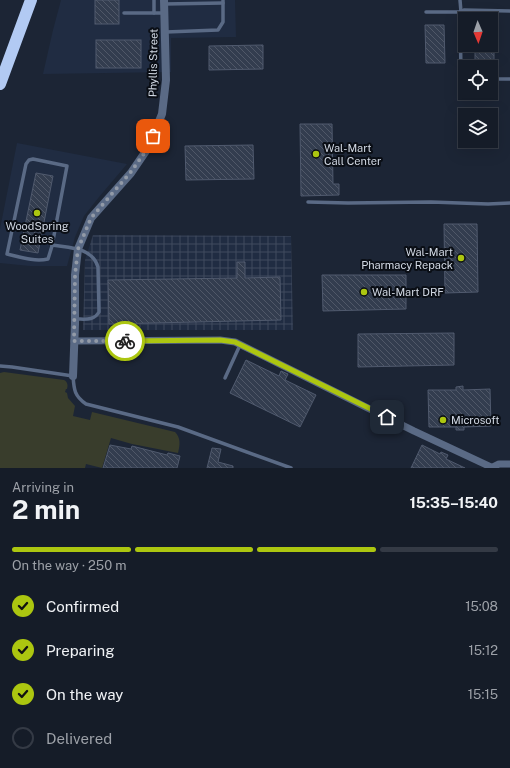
<!DOCTYPE html>
<html lang="en">
<head>
<meta charset="utf-8">
<style>
  :root { --surface:#151c28; --page:#222934; --text:#f1f3f6; --muted:#9da1a8; --line:#343a45; --accent:#acc610 }
  body { margin:0; font-family:"Public Sans",sans-serif; background:var(--page); color:var(--text); height:100vh; display:flex; flex-direction:column; font-size:15px; white-space:nowrap }
  * { box-sizing:border-box; margin:0 }
  p { font-size:13px; color:var(--muted) }
  .icon { flex:none; width:22px; height:22px; fill:none; stroke:currentColor; stroke-width:2; stroke-linecap:round; stroke-linejoin:round }
  .map { position:relative; height:468px; overflow:hidden }
  .side { display:flex; flex-direction:column; background:var(--surface); flex:1 }
  .side>* { flex:none }
  .needle { width:26px; rotate:178deg }
  .tools { position:absolute; left:458px; top:12px; display:grid; gap:8px }
  .tools a { display:grid; place-items:center; width:40px; height:40px; border-radius:0px; background:var(--surface); box-shadow:0 4px 16px #0002,0 0 0 1px var(--line); font-size:20px }
  .pin { position:absolute; display:grid; place-items:center; width:34px; height:34px; color:#fff; margin:-17px; border-radius:8px; box-shadow:0 2px 6px #0006 }
  .courier { position:absolute; display:grid; place-items:center; width:40px; height:40px; margin:-20px; border:3px solid #acc610; border-radius:50%; background:#fff; color:#222; box-shadow:0 1px 5px #0007 }
  .overview em { font-style:normal; font-weight:700 }
  .overview div { display:flex; flex-direction:column-reverse }
  .overview { display:flex; align-items:center; justify-content:space-between; height:68px; padding:0 12px }
  h1 { font-size:26px; font-weight:700; line-height:30px }
  .bar { display:grid; grid-template-columns:repeat(4,1fr); gap:6px 4px; align-content:center; height:48px; padding:0 12px }
  .bar i { height:5px; border-radius:3px; background:var(--line) }
  .bar .on { background:var(--accent) }
  .bar p { grid-column:span 4 }
  ol { padding:0 12px; list-style:none }
  li { display:flex; align-items:center; gap:12px; height:44px }
  li p { margin-inline-start:auto }
  li .icon { padding:4px; border-radius:50%; background:var(--accent); color:#111; stroke-width:4 }
  li:last-child { color:var(--muted) }
  li i { width:22px; height:22px; border:2px solid var(--line); border-radius:50% }
  .map>svg:first-child { display:block }
  .built { fill:#202c42 }
  .industrial { fill:url(#industrial-grid) }
  .grass { fill:#393d2c }
  .building { fill:url(#building-back-hatch); stroke:#505a6e }
  .lines { fill:none; stroke-linecap:round; stroke-linejoin:round }
  .service { stroke:#5a6a85; stroke-width:3.5 }
  .minor { stroke:#5a6a85; stroke-width:7 }
  .tertiary { stroke:#5a6a85; stroke-width:8 }
  .motorway { stroke:#b2caf3; stroke-width:12 }
  .done { stroke:#929aa7; stroke-width:4; stroke-dasharray:0 7.2 }
  .route { stroke:#acc610; stroke-width:5 }
  .poi-dot { fill:#acc610; stroke:#0a0e15; stroke-width:1.5 }
  .labels { text-anchor:middle; dominant-baseline:central; stroke-width:4; stroke-linejoin:round; paint-order:stroke }
  .street-label { font-size:11px; fill:#d2d9e4; stroke:#0a0e15 }
  .poi-label { font-size:11px; fill:#d2d9e4; stroke:#0a0e15; text-anchor:start }
</style>
</head>
<body>
<div class="map">
<svg width="510" height="468" viewBox="0 0 510 468">
  <defs>
    <pattern id="industrial-grid" width="8" height="8" patternUnits="userSpaceOnUse"><rect width="8" height="8" fill="#202c42"/><path d="M0 4h8M4 0v8" fill="none" stroke="#404a5d"/></pattern>
    <pattern id="building-back-hatch" width="6" height="6" patternUnits="userSpaceOnUse"><rect width="6" height="6" fill="#333d4f"/><path d="M-1 5l2 2M0 0l6 6M5-1l2 2" fill="none" stroke="#505868"/></pattern>
  </defs>
  <rect width="100%" height="100%" fill="#1c2535"/>
  <!-- built -->
  <g class="built">
    <path d="M 61,0 L 235,0 L 236,37 L 171,38 L 171,72 L 43,74 L 53,30 Z"/>
    <path d="M 17,143 L 127,164 L 99,197 L 84,216 L 75,237 L 67,266 L 30,266 L 0,263 L 0,229 Z"/>
  </g>
  <!-- industrial -->
  <path class="industrial" d="M 93,235 L 291,236 L 293,330 L 83,330 L 85,260 Z"/>
  <!-- grass -->
  <path class="grass" d="M 4,372 L 64,380 C 68,382 68,386 67,389 L 66,389 L 65,392 L 67,393 L 68,398 L 75,406 L 73,416 L 90,420 L 92,412 L 175,432 C 181,438 180,445 178,453 L 132,444 L 111,438 L 102,468 L 86,464 L 85,468 L 0,468 L 0,373 Z"/>
  <!-- building -->
  <g class="building">
    <rect x="95" y="0" width="24" height="24"/>
    <path d="M 425,25 L 444,25 L 445,63 L 426,63 Z"/>
    <rect x="96" y="40" width="45" height="28"/>
    <path d="M 263,45 L 263,69 L 209,70 L 209,46 Z"/>
    <rect x="475" y="45" width="19" height="18"/>
    <path d="M 300,124 L 332,124 L 333,184 L 339,184 L 339,195 L 301,196 Z"/>
    <path d="M 253,145 L 254,179 L 186,180 L 185,146 Z"/>
    <path d="M 36,173 L 53,176 L 38,253 L 20,250 Z"/>
    <path d="M 444,224 L 477,224 L 478,292 L 445,293 Z"/>
    <path d="M 237,262 L 245,262 L 245,278 L 280,277 L 281,320 L 109,324 L 108,280 L 237,278 Z"/>
    <path d="M 322,275 L 406,275 L 406,309 L 323,311 Z"/>
    <path d="M 454,333 L 454,365 L 358,367 L 358,334 Z"/>
    <path d="M 246,360 L 279,376 L 281,371 L 288,374 L 285,380 L 316,395 L 300,427 L 230,393 Z"/>
    <path d="M 463,386 L 463,390 L 490,389 L 491,426 L 464,427 L 464,430 L 456,430 L 456,427 L 429,427 L 428,390 L 456,390 L 456,387 Z"/>
    <path d="M 110,445 L 131,449 L 132,446 L 167,455 L 168,453 L 180,456 L 177,468 L 103,468 Z"/>
    <path d="M 422,445 L 440,454 L 441,452 L 448,455 L 446,459 L 465,468 L 411,468 Z"/>
    <path d="M 212,448 L 221,449 L 218,462 L 233,466 L 233,468 L 207,468 Z"/>
  </g>
  <g class="lines">
    <!-- service -->
    <g class="service">
      <path d="M 164,4 L 223,3"/>
      <path d="M 426,12 L 461,12 L 460,0"/>
      <path d="M 124,13 L 163,13"/>
      <path d="M 154,13 L 154,0"/>
      <path d="M 166,32 L 218,30 L 223,22 L 223,0"/>
      <path d="M 465,77 L 463,77 L 461,72 L 460,14 L 461,12 L 464,10 L 510,11"/>
      <path d="M 491,79 L 510,79"/>
      <path d="M 33,159 L 67,166 L 52,246 L 48,259 C 34,262 20,257 7,254 L 26,164 L 29,160 Z"/>
      <path d="M 308,202 L 348,203 L 431,202 L 488,204 L 510,203"/>
      <path d="M 52,245 C 69,248 92,247 98,267 L 99,312 C 94,321 85,319 76,319"/>
      <path d="M 0,366 L 12,367 L 73,376 C 74,389 74,396 86,404 L 178,427 L 291,468"/>
      <path d="M 225,378 L 240,345"/>
    </g>
    <!-- minor -->
    <g class="minor">
      <path d="M 74,341 L 220,340 L 235,342 L 414,431 L 493,468"/>
      <path d="M 493,467 L 499,464 L 510,464"/>
    </g>
    <!-- tertiary -->
    <path class="tertiary" d="M 73,376 L 75,324 L 75,275 L 78,249 L 91,218 L 131,173 L 148,148 L 162,114 L 166,80 L 164,0"/>
    <!-- motorway -->
    <path class="motorway" d="M 0,84 L 31,0"/>
  </g>
  <g class="lines">
    <!-- done -->
    <path class="done" d="M 125,341 L 74,341 L 75,275 L 78,249 L 91,218 L 130,173 L 148,148 L 153,136"/>
    <!-- route -->
    <path class="route" d="M 125,341 L 220,340 L 235,342 L 387,417"/>
  </g>
  <!-- markers -->
  <g class="poi-dot">
    <circle cx="316" cy="154" r="4"/>
    <circle cx="37" cy="213" r="4"/>
    <circle cx="461" cy="258" r="4"/>
    <circle cx="364" cy="292" r="4"/>
    <circle cx="443" cy="420" r="4"/>
  </g>
  <g class="labels">
    <!-- street labels -->
    <g class="street-label">
      <text transform="translate(153 63) rotate(-89)">Phyllis Street</text>
    </g>
    <!-- poi labels -->
    <g class="poi-label">
      <text x="324" y="148">Wal-Mart<tspan x="324" dy="13">Call Center</tspan></text>
      <text x="37" y="226" text-anchor="middle">WoodSpring<tspan x="37" dy="13">Suites</tspan></text>
      <text x="453" y="252" text-anchor="end">Wal-Mart<tspan x="453" dy="13">Pharmacy Repack</tspan></text>
      <text x="372" y="292">Wal-Mart DRF</text>
      <text x="451" y="420">Microsoft</text>
    </g>
  </g>
</svg>
<div class="tools">
<a><svg class="needle" viewBox="-14 -14 28 28"><path d="M0-13l5 13h-10z" fill="#e53935"/><path d="M0 13l5-13h-10z" fill="#9da1a8"/></svg></a>
<a><svg class="icon" aria-label="locate" viewBox="0 0 24 24"><circle cx="12" cy="12" r="6"/><path d="M12 2v4M12 18v4M2 12h4M18 12h4"/></svg></a>
<a><svg class="icon" aria-label="layers" viewBox="0 0 24 24"><path d="M12 4l9 5-9 5-9-5zM3 14l9 5 9-5"/></svg></a>
</div>
<div class="pin" style="left:153px;top:136px;background:#ea580c"><svg class="icon" aria-label="bag" viewBox="0 0 24 24"><path d="M5 8h14l-1 12H6zM9 8a3 3 0 0 1 6 0"/></svg></div>
<div class="pin" style="left:387px;top:417px;background:#1f2937"><svg class="icon" aria-label="home" viewBox="0 0 24 24"><path d="M3 11l9-7 9 7M6 9v11h12V9"/></svg></div>
<div class="courier" style="left:125px;top:341px"><svg class="icon" aria-label="bike" viewBox="0 0 24 24"><circle cx="6" cy="16" r="4"/><circle cx="18" cy="16" r="4"/><path d="M6 16l4-8h5l3 8M10 8l3 8H6M13 5h3"/></svg></div>
</div>
<section class="side">
<div class="overview"><div><h1>2 min</h1><p>Arriving in</p></div><em>15:35–15:40</em></div>
<div class="bar"><i class="on"></i><i class="on"></i><i class="on"></i><i></i><p>On the way · 250 m</p></div>
<ol>
<li><svg class="icon" aria-label="check" viewBox="0 0 24 24"><path d="M5 12l5 5 9-10"/></svg>Confirmed<p>15:08</p></li>
<li><svg class="icon" aria-label="check" viewBox="0 0 24 24"><path d="M5 12l5 5 9-10"/></svg>Preparing<p>15:12</p></li>
<li><svg class="icon" aria-label="check" viewBox="0 0 24 24"><path d="M5 12l5 5 9-10"/></svg>On the way<p>15:15</p></li>
<li><i></i>Delivered</li>
</ol>
</section>
</body>
</html>
